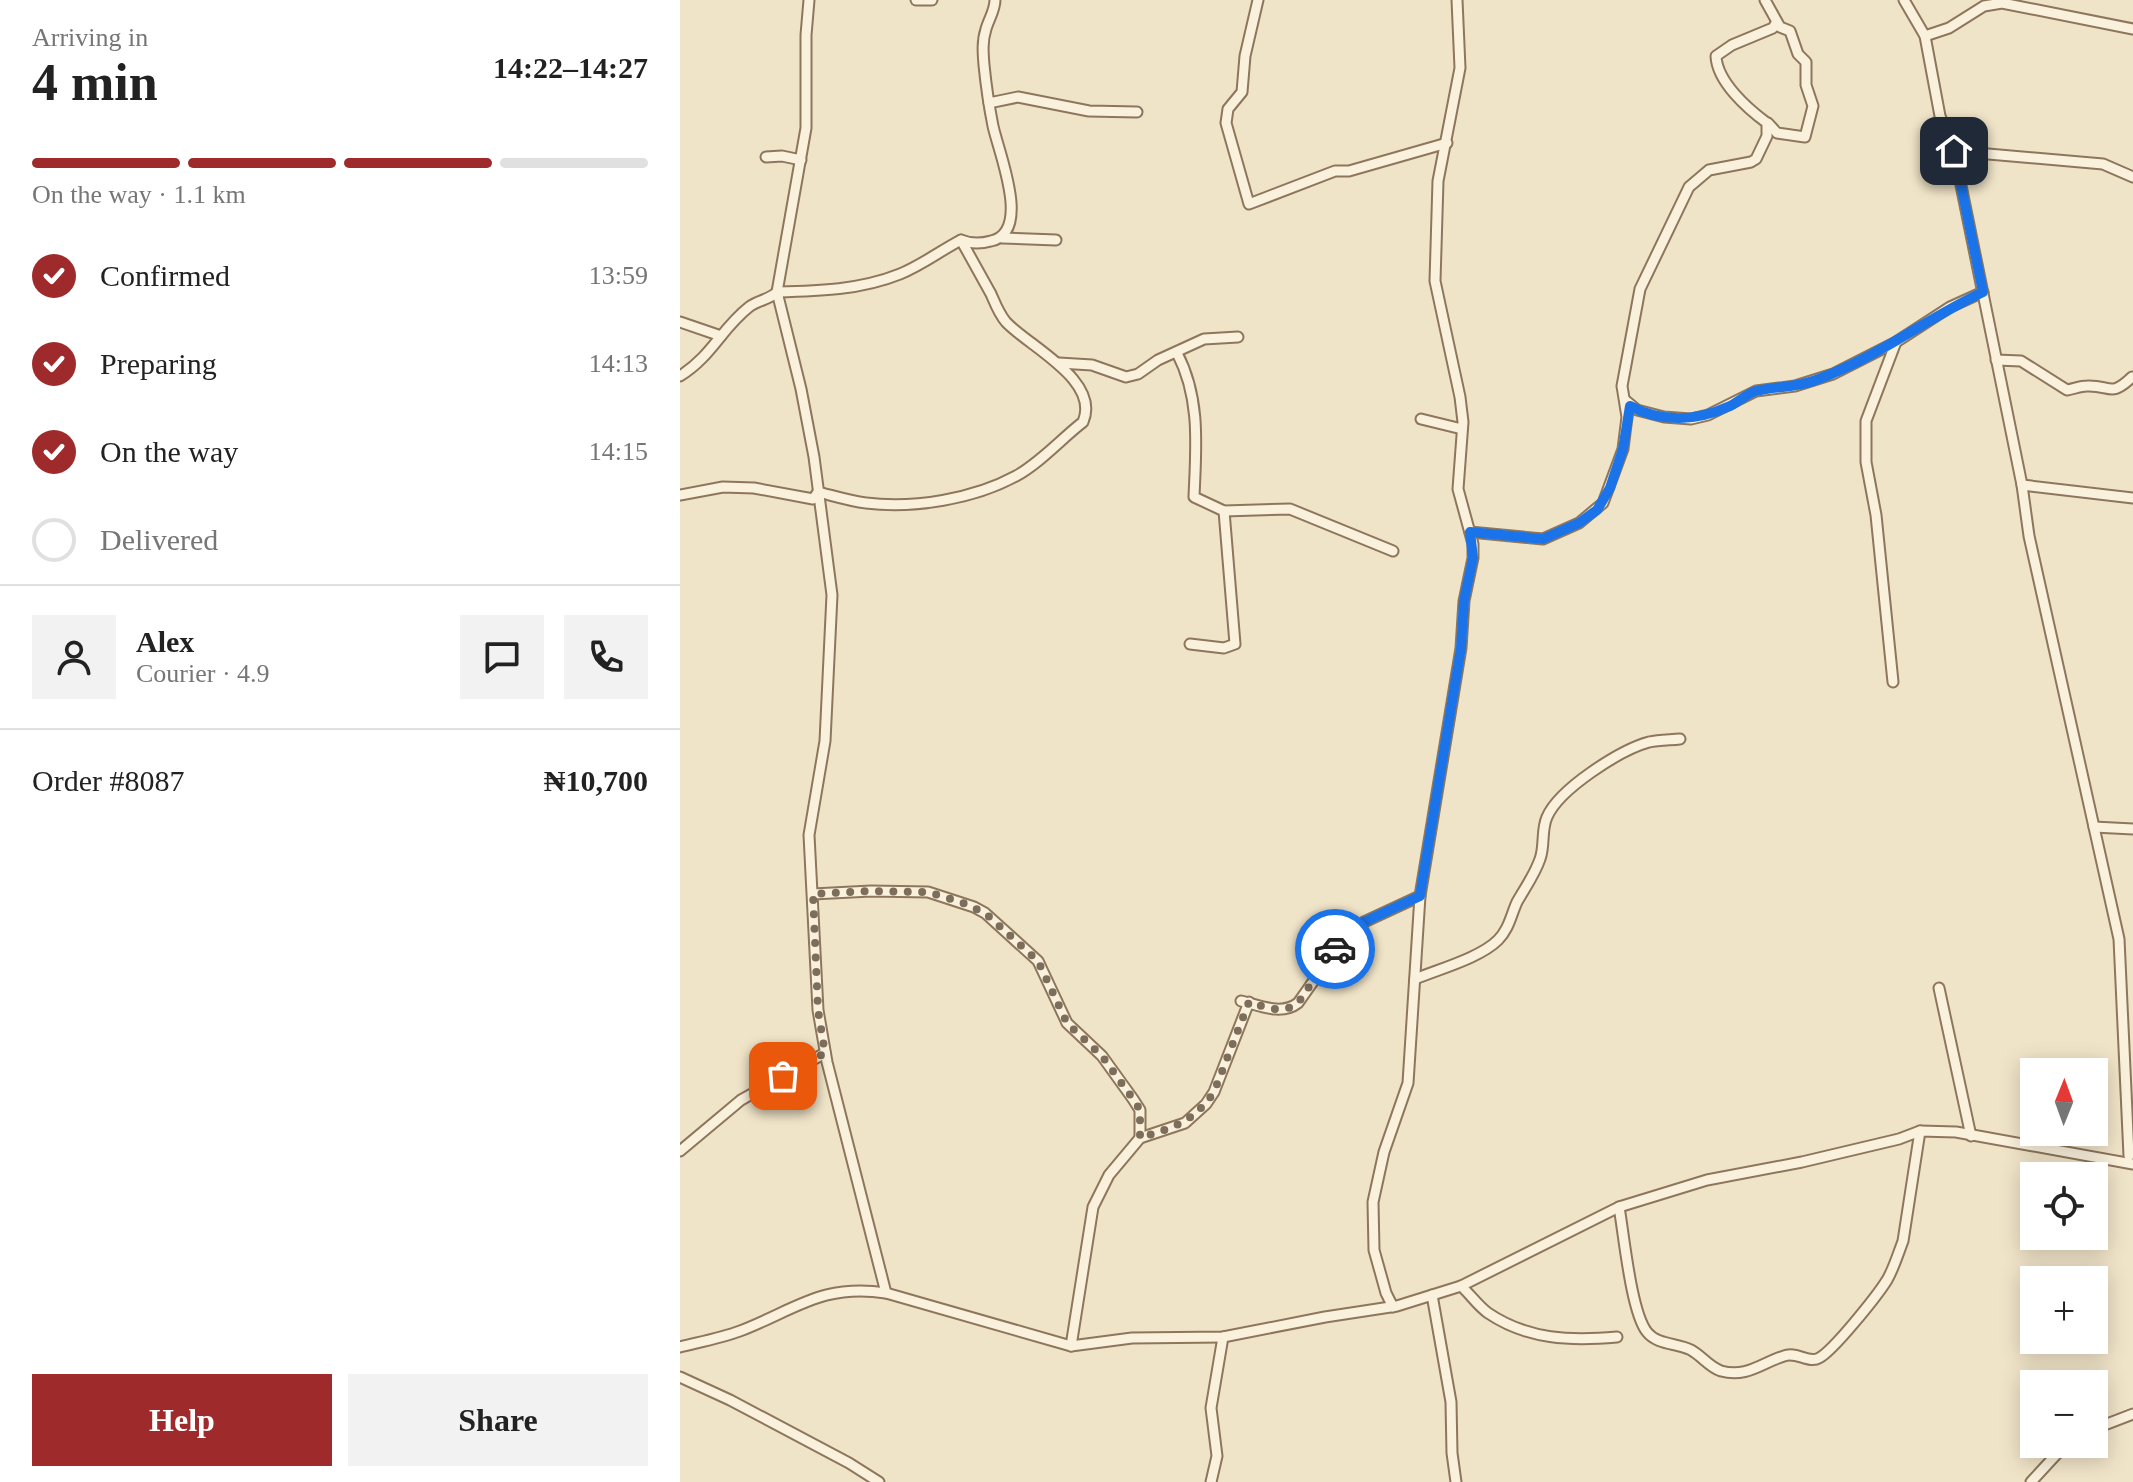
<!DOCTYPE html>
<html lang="en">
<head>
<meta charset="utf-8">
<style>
  :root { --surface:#fff; --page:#f2f2f2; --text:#222; --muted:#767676; --line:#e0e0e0; --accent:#9e2a2b }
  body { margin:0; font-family:Georgia,serif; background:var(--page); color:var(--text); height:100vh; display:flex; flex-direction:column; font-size:30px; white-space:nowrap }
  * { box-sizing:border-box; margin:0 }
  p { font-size:26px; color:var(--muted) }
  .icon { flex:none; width:44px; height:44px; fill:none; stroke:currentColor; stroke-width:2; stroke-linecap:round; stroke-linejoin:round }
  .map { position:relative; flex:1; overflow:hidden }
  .drawer { display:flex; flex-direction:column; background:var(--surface); width:680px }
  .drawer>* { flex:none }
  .needle { width:52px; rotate:1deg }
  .fabs { position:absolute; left:1340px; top:1058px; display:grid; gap:16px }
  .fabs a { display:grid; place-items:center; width:88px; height:88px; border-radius:0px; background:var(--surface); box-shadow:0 4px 20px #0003; font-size:40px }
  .pin { position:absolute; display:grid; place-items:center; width:68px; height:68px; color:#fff; margin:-34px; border-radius:16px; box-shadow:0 4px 12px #0006 }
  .courier { position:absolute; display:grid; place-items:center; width:80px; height:80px; margin:-40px; border:6px solid #1a73e8; border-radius:50%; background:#fff; color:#222; box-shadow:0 2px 10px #0007 }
  .overview em { font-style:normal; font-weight:700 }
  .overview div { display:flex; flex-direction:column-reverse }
  .overview { display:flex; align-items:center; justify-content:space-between; height:136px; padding:0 32px }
  h1 { font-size:52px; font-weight:700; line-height:60px }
  .bar { display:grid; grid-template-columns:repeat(4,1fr); gap:12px 8px; align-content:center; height:96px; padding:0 32px }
  .bar i { height:10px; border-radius:6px; background:var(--line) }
  .bar .on { background:var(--accent) }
  .bar p { grid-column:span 4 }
  .line { display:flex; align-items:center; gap:20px; padding:0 32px; border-top:2px solid var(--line) }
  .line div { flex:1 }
  .round { display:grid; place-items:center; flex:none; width:84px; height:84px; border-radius:0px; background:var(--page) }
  ol { padding:0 32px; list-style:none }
  li { display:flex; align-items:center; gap:24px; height:88px }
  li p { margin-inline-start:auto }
  li .icon { padding:8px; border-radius:50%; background:var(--accent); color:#fff; stroke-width:4 }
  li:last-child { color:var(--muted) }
  li i { width:44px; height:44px; border:4px solid var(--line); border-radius:50% }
  .button { display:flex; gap:16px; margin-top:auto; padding:16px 32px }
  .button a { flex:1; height:92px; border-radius:0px; background:var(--accent); color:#fff; font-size:32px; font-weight:700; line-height:92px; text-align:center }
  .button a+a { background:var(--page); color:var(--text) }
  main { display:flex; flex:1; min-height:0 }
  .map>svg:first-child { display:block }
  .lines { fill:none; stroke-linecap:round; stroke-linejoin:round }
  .minor-casing { stroke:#8d765c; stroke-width:13 }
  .minor { stroke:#faf1dc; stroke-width:9 }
  .done { stroke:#7c6e5b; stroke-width:8; stroke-dasharray:0 14.4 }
  .route { stroke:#1a73e8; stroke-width:10 }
</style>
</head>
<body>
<main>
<section class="drawer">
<div class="overview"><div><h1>4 min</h1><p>Arriving in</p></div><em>14:22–14:27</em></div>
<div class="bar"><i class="on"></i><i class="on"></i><i class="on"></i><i></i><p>On the way · 1.1 km</p></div>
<ol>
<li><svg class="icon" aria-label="check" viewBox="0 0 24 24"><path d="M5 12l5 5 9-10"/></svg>Confirmed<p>13:59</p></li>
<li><svg class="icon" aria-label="check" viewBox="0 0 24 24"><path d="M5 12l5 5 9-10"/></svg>Preparing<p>14:13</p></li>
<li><svg class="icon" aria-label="check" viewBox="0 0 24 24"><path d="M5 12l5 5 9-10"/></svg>On the way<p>14:15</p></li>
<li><i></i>Delivered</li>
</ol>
<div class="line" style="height:144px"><a class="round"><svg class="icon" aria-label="person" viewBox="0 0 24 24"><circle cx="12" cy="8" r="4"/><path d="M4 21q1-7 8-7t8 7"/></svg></a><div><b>Alex</b><p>Courier · 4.9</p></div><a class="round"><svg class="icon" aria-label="chat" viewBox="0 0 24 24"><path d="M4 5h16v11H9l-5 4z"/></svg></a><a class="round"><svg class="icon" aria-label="phone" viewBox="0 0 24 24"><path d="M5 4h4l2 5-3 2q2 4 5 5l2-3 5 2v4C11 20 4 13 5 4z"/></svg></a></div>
<div class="line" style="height:104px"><div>Order #8087</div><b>₦10,700</b></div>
<div class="button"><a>Help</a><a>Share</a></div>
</section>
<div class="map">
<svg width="1453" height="1482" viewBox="0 0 1453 1482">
  <rect width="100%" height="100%" fill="#f0e4c8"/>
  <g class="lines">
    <defs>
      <g id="minor">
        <path d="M 129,0 L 126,35 L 126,128 L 97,292 L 121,389 L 134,457 L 152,595 L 145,741 L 129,835 L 138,1010 L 147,1062 L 206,1293"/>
        <path d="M 236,0 L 252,0"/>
        <path d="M 578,0 L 565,56 L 562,92 L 548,109 L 546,123 L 569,204 L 655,171 L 669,171 L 767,143"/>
        <path d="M 1085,0 L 1100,27 L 1110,31 L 1118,54 L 1126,62 L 1126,85 L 1133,106 L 1125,137 L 1097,133 L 1088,123"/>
        <path d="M 1224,0 L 1245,36 L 1260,116 L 1274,151 L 1342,485 L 1349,536 L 1439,939 L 1449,1156"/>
        <path d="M 1245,36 L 1269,28 L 1304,6 L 1322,3 L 1453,29"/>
        <path d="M 309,103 L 338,97 L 409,111 L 457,112"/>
        <path d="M 1274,151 L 1423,164 L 1453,177"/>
        <path d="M 86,157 L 102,156 L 121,160"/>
        <path d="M 322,238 L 376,240"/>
        <path d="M 0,322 L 41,336"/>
        <path d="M 497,353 C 521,399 516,447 514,497 L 544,511 L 610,509 L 713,551"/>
        <path d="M 1316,360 L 1341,361 L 1387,390 C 1394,389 1400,386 1407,386 C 1431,385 1430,398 1452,377"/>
        <path d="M 379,363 L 412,365 L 446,377 L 458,374 L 478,360 L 524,339 L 558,337"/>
        <path d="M 0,376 C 32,356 41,329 69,307 C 78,300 89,300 97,292 C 139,291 180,290 220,274 C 242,265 260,251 281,240 C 291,244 300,244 311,241 C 352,232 319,154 313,126 C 309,106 306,85 304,65 C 303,53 302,41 306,29 C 309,19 315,10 315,0"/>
        <path d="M 945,400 L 957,410 L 984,417 L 1011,419 L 1028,415 L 1076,391 L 1115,386 L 1153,374 L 1216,342 L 1270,307 L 1303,292"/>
        <path d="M 741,419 L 782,429"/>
        <path d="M 1342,485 L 1453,498"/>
        <path d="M 0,495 L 43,487 L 74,488 L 133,499 L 138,492 C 154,496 170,501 186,503 C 233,509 294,499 336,476 C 360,463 381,439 403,422 C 421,380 348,346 326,322 C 319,314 315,303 311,294 C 301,276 291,258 281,240"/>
        <path d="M 790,532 L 863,539 L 899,523 L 923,503 L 943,449 L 947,417 L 942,386 L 960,289 L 1009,187 L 1029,170 L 1071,162 L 1076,159 L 1087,136 L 1087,123 C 1068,109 1037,82 1036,56 L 1052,45 L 1093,28 L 1096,23"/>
        <path d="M 510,644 L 544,648 L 555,644 L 544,511"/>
        <path d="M 1213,682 L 1196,515 L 1186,462 L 1186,421 L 1216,342"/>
        <path d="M 1414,827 L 1453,829"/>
        <path d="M 133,894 L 191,891 L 248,892 L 294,907 L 305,913 L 358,961 L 387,1023 L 422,1056 L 453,1099 L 460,1110 L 460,1138"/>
        <path d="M 735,979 C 759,969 800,958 818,940 C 829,929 831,915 837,902 C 845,888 855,874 860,859 C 865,846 861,830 867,817 C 879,789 940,750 969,742 C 979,740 990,740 1000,739"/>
        <path d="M 1259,988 L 1291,1136"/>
        <path d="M 561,1001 C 579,1005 601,1016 618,1003 L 661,942 L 684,922 L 740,896"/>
        <path d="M 0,1151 L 61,1100 L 145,1053"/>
        <path d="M 939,1207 C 944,1235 951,1312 967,1332 C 977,1345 997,1343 1011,1350 C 1022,1356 1029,1367 1041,1371 C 1067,1378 1081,1363 1104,1356 C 1116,1351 1129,1364 1139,1358 C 1153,1351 1197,1296 1207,1280 C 1214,1268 1218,1254 1223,1241 L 1240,1131"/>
        <path d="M 781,1286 C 790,1294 798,1306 808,1313 C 848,1340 891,1341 937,1337"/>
        <path d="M 752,1295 L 771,1402 L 772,1453 L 776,1482"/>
        <path d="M 713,1307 L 706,1293 L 694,1250 L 693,1202 L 704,1152 L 728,1083 L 740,896 L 781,648 L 784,601 L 793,558 L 793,544 L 778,489 L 783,422 L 780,397 L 755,281 L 758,181 L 780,68 L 777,0"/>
        <path d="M 391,1346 L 413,1207 L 429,1175 L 460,1138 L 505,1123 L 526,1104 L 534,1092 L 569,1002"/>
        <path d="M 0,1347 C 20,1342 41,1338 60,1331 C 115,1310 142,1283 206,1293 L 391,1346 L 452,1338 L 543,1337 L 645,1317 L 717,1306 L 781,1286 L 939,1207 L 1027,1180 L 1122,1162 L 1219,1139 L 1240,1131 L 1276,1132 L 1453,1164"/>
        <path d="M 0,1377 L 50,1400 L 169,1463 L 199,1482"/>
        <path d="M 1414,1429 L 1453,1414"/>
        <path d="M 531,1482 L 537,1456 L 531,1408 L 543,1337"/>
        <path d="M 1351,1482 L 1386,1444"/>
      </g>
    </defs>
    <!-- minor casing -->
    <use href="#minor" class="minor-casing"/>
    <!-- minor -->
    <use href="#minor" class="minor"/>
  </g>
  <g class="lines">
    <!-- done -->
    <path class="done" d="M 103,1076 L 145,1053 L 138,1010 L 133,894 L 191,891 L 248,892 L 281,902 L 305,913 L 358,961 L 387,1023 L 422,1056 L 453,1099 L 460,1110 L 460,1138 C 493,1127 513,1123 534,1092 L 569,1002 C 586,1007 602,1015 618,1003 L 655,949"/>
    <!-- route -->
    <path class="route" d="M 655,949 L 684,922 L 740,896 L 781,648 L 784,601 L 793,558 L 790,532 L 863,539 L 899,523 L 917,510 L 930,488 L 943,449 L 950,406 C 982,423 1017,421 1050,406 C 1058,402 1067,394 1076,391 C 1095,386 1116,388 1136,380 C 1196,358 1246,319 1303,292 L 1274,151"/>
  </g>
</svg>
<div class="fabs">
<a><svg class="needle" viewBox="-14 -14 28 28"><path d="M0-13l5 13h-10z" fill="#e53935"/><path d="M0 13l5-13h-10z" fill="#767676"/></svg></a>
<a><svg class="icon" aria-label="locate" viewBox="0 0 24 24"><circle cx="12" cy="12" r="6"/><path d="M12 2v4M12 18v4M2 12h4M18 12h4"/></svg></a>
<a>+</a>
<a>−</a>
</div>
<div class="pin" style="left:103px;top:1076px;background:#ea580c"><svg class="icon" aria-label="bag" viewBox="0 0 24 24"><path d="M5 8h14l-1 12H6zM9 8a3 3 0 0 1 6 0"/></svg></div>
<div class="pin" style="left:1274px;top:151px;background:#1f2937"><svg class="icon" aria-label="home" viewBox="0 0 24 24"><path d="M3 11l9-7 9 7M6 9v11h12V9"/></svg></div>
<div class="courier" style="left:655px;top:949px"><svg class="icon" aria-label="car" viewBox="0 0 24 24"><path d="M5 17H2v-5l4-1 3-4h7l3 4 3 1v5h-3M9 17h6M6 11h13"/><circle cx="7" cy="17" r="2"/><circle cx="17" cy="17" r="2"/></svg></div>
</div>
</main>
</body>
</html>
